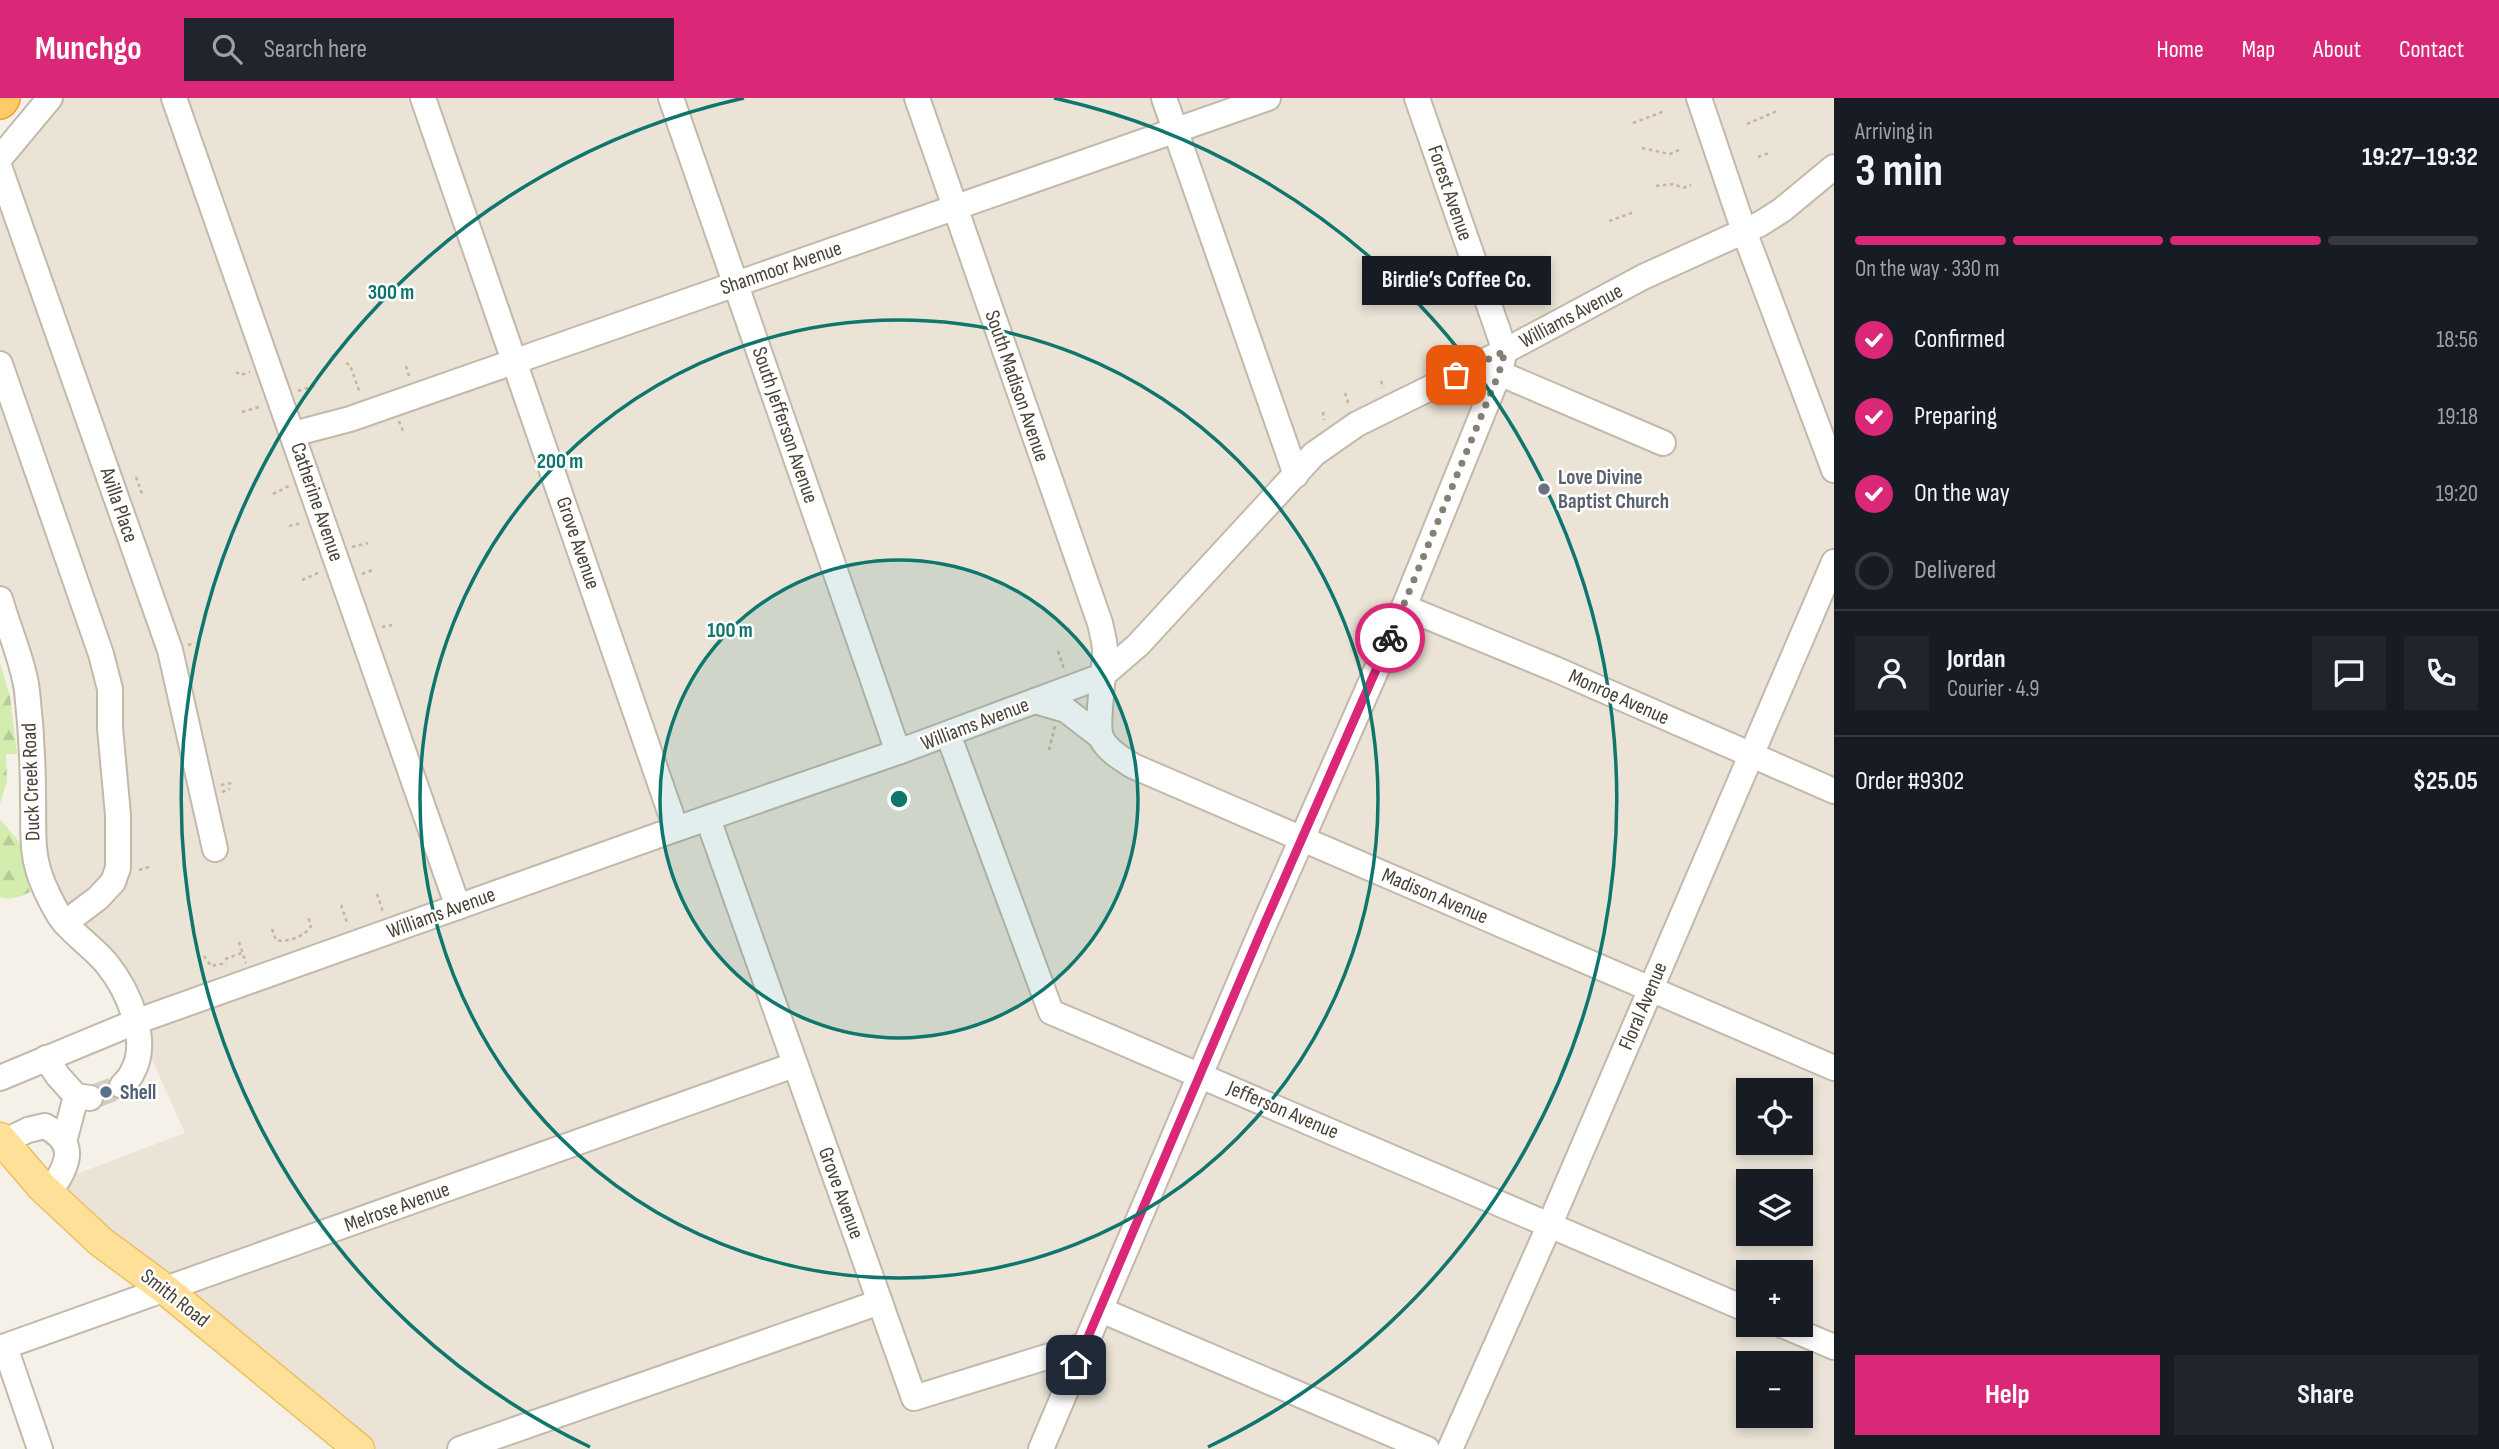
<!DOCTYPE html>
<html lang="en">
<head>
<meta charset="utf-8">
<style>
  :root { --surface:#171b24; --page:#20242c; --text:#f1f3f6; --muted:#9ea1a6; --line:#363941; --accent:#db2777 }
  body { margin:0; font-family:"Sofia Sans Condensed",sans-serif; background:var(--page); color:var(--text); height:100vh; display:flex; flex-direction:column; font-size:26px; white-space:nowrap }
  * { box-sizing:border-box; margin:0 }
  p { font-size:23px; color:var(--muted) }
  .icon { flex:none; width:38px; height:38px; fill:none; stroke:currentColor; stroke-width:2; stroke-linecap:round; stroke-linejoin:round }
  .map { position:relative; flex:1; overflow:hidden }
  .sheet { display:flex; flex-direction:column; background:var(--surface); width:665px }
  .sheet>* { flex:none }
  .controls { position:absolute; left:1736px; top:980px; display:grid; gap:14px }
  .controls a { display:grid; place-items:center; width:77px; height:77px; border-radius:0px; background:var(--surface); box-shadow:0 4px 10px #0003; font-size:35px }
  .pin { position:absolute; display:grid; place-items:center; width:60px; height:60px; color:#fff; margin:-30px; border-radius:14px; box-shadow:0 4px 10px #0006 }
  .courier { position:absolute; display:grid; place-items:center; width:70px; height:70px; margin:-35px; border:5px solid #db2777; border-radius:50%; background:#fff; color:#222; box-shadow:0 2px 9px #0007 }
  .bubble { position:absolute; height:49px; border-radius:0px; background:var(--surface); box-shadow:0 4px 10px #0003; font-size:23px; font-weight:700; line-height:49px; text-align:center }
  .head em { font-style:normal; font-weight:700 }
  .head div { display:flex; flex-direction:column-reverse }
  .head { display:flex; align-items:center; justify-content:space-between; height:119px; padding:0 21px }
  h1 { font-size:46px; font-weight:700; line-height:52px }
  .bar { display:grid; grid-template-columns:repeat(4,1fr); gap:10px 7px; align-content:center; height:84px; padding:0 21px }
  .bar i { height:9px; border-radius:5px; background:var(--line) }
  .bar .on { background:var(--accent) }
  .bar p { grid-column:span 4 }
  .line { display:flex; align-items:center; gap:18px; padding:0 21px; border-top:2px solid var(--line) }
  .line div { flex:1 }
  .round { display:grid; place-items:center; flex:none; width:74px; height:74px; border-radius:0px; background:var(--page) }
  ol { padding:0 21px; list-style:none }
  li { display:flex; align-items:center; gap:21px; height:77px }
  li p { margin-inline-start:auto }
  li .icon { padding:7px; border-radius:50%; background:var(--accent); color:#fff; stroke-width:4 }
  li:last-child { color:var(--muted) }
  li i { width:38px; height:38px; border:4px solid var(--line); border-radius:50% }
  .button { display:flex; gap:14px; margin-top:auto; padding:14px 21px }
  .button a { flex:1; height:80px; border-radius:0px; background:var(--accent); color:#fff; font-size:28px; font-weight:700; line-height:80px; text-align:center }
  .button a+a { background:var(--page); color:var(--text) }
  header { display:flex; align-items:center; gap:42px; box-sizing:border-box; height:98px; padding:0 35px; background:var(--accent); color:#fff }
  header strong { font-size:33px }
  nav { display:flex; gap:38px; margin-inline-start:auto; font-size:24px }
  .search { width:490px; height:63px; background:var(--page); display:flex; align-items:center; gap:18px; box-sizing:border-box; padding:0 24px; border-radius:0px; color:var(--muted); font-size:26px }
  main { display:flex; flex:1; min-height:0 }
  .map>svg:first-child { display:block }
  .residential { fill:#eae3d6; fill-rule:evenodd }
  .forest { fill:url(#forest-firs) }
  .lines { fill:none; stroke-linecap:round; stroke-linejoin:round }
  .minor-tunnel { stroke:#d3cec4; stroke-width:24; stroke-dasharray:24 12; stroke-linecap:butt }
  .minor-casing { stroke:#c2b9aa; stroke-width:28 }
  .major-casing { stroke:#eec05e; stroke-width:33 }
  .highway-casing { stroke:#eaa22e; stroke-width:38 }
  .path { stroke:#c5b59a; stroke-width:2.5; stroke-dasharray:3.5 3.5; stroke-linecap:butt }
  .minor { stroke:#fff; stroke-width:24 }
  .major { stroke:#ffe098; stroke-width:30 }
  .highway { stroke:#ffcb6a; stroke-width:35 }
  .done { stroke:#867f74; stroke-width:7; stroke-dasharray:0 12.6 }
  .route { stroke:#db2777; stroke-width:9 }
  .ring { fill:none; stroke:#0f766e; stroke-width:3.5 }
  .worship-dot { fill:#6b7280; stroke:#fff; stroke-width:2.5 }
  .service-dot { fill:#5c6f8a; stroke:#fff; stroke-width:2.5 }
  .labels { text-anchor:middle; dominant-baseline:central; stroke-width:5; stroke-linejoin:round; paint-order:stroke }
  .street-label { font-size:21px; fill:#4a4236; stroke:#fff }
  .worship-label { font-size:21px; font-weight:bold; fill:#5b616d; stroke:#fff; text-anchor:start }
  .service-label { font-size:21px; font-weight:bold; fill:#4e5e75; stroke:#fff; text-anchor:start }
  .centre { fill:#0f766e; stroke:#fff; stroke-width:3.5 }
  .ring-label { font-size:21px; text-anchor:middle; font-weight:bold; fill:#0f766e; stroke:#fff; stroke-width:5; stroke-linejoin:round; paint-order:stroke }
</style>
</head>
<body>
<header>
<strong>Munchgo</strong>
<div class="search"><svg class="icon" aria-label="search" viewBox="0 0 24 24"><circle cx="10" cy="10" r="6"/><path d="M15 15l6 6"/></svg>Search here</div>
<nav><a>Home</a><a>Map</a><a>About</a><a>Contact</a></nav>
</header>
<main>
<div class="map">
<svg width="1834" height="1351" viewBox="0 0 1834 1351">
  <defs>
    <pattern id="forest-firs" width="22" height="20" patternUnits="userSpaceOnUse" patternTransform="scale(1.75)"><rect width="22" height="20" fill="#d2edae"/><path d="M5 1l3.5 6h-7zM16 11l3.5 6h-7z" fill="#b6cc96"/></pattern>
  </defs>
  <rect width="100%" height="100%" fill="#f5f1e8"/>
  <!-- residential -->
  <path class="residential" d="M 50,0 L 1834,0 L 1834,1351 L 359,1351 L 42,1089 L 185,1035 L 135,924 L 43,786 L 27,591 L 0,510 L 0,60 ZM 1748,992 L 1801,992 L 1801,1045 L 1748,1045 ZM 1748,1083 L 1801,1083 L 1801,1136 L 1748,1136 ZM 1748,1174 L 1801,1174 L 1801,1227 L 1748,1227 ZM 1748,1265 L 1801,1265 L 1801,1318 L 1748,1318 Z"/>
  <!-- forest -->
  <g class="forest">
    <path d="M 0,565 L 10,598 L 17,656 L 6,656 L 7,683 L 0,706 Z"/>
    <path d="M 0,721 L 20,745 L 30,794 C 19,799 11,803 0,799 Z"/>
  </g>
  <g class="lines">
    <!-- minor-tunnel -->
    <path class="minor-tunnel" d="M 90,1000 L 122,988"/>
    <defs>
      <g id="minor">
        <path d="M 174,0 L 458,809"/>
        <path d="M 423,0 L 676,731"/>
        <path d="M 671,0 L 898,654"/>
        <path d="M 917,0 L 1100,525 C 1102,535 1106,547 1105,557 C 1104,574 1096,626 1101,639 C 1106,652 1122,661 1133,668 L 1834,970"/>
        <path d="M 1164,0 L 1296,377"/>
        <path d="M 1699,0 L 1744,133 L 1834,372"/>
        <path d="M 0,60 L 50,0"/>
        <path d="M 0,71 L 170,552 L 215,751"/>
        <path d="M 0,266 L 101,556 L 110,591 L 110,630 L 118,717 L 118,770 L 113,784 L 98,800 L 65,825"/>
        <path d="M 1499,275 L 1663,345"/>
        <path d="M 293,336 L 350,321 L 1268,0"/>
        <path d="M 0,501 C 8,529 24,566 27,593 C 31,628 33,665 33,700 C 34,733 30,756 44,788 C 50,801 56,815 65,825 C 78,840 95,851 107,866 C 128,892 151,943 132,975 C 130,980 125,984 122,988"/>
        <path d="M 1404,509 L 1555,571 L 1834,693"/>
        <path d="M 1035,603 L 1066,612 L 1101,639"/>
        <path d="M 948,636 L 1051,914 L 1748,1212"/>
        <path d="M 708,721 L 914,1300 L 1085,1247"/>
        <path d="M 46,960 L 58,978 L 76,998 L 90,1000"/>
        <path d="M 0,980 L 135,924 L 676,731 L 898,654 L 1102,578 L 1138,547 L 1314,356 L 1357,326 L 1505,253 L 1643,179 L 1760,126 L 1782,112 L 1834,69"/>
        <path d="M 3,1044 L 28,1032 L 45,1028 C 81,1047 66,1069 49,1096"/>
        <path d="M 64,1044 L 76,998"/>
        <path d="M 1101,1212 L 1427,1351"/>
        <path d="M 1782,1227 L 1834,1249"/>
        <path d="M 5,1249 L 40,1351"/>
        <path d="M 0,1250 L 794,967"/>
        <path d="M 460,1351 L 880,1204"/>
        <path d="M 1041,1351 L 1260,836 L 1404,509 L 1499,275 L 1505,253 L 1417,0"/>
        <path d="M 1450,1351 L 1550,1126 L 1834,464"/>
      </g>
      <path id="major" d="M 0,1040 L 42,1089 L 101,1144 L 166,1192 L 359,1351"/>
      <path id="highway" d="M 0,3 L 2,0"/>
    </defs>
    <!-- minor casing -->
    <use href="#minor" class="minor-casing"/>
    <!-- major casing -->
    <use href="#major" class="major-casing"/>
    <!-- highway casing -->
    <use href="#highway" class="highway-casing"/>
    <!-- path -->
    <g class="path">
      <path d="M 1633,25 L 1665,13"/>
      <path d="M 1747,26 L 1777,13"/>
      <path d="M 1642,50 L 1670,56 L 1679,52"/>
      <path d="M 1758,59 L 1769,55"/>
      <path d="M 1656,88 L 1674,86 L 1683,90 L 1691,87"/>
      <path d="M 1609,123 L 1634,114"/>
      <path d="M 346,265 L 350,267 L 360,295"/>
      <path d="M 406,268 L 409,278"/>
      <path d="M 236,274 L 241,277 L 250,274"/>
      <path d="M 1381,283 L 1383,290"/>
      <path d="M 298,293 L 317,287"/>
      <path d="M 1345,295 L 1349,307"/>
      <path d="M 242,314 L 262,308"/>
      <path d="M 1323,314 L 1324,322"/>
      <path d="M 399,323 L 403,333"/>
      <path d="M 136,379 L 142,396"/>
      <path d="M 273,396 L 289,388"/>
      <path d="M 289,428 L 302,425"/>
      <path d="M 352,449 L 368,445"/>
      <path d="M 362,476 L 375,471"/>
      <path d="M 302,482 L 318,475"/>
      <path d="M 382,529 L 392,527"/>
      <path d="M 188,547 L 195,545"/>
      <path d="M 1058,553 L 1064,571"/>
      <path d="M 1049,652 L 1055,628"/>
      <path d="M 221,687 L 232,685"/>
      <path d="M 222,694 L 230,691"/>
      <path d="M 139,772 L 152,768"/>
      <path d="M 377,796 L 383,814"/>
      <path d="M 341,807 L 348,827"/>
      <path d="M 272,831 L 276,842 C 288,845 305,838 311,828 L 308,818"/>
      <path d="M 239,844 L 246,865"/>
      <path d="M 204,858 L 211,868 L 227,865"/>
      <path d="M 225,861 L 242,855"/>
    </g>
    <!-- minor -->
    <use href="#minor" class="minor"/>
    <!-- major -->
    <use href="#major" class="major"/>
    <!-- highway -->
    <use href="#highway" class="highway"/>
  </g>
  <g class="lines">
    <!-- done -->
    <path class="done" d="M 1390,540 L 1499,275 L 1505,253 L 1456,277"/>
    <!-- route -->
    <path class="route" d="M 1076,1267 L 1260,836 L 1390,540"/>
  </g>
  <!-- distance rings -->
  <circle cx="899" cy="701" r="239" fill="#0f766e" fill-opacity=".12"/>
  <g class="ring">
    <circle cx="899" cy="701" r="239"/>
    <circle cx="899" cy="701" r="479"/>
    <path d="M590 1349A718 718 0 0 1 744 0M1054 0A718 718 0 0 1 1208 1349"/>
  </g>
  <!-- markers -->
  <circle class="worship-dot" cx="1544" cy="391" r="7"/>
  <circle class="service-dot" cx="106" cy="994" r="7"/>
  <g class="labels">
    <!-- street labels -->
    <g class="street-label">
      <text transform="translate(1450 95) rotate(71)">Forest Avenue</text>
      <text transform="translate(781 170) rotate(-19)">Shanmoor Avenue</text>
      <text transform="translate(1571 218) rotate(-28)">Williams Avenue</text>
      <text transform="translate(1017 288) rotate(71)">South Madison Avenue</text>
      <text transform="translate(785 327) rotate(71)">South Jefferson Avenue</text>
      <text transform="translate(317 404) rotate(71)">Catherine Avenue</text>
      <text transform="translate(119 407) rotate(71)">Avilla Place</text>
      <text transform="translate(578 445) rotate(71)">Grove Avenue</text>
      <text transform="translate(1619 599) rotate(24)">Monroe Avenue</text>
      <text transform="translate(975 626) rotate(-21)">Williams Avenue</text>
      <text transform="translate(31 684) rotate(-92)">Duck Creek Road</text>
      <text transform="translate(1435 798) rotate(23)">Madison Avenue</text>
      <text transform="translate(441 815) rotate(-20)">Williams Avenue</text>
      <text transform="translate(1643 908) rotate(-67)">Floral Avenue</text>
      <text transform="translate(1283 1012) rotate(23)">Jefferson Avenue</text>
      <text transform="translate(841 1095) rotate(70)">Grove Avenue</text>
      <text transform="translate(397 1109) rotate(-20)">Melrose Avenue</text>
      <text transform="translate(175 1200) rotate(38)">Smith Road</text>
    </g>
    <!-- worship labels -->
    <g class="worship-label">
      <text x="1558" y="379">Love Divine<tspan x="1558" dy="24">Baptist Church</tspan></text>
    </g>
    <!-- service labels -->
    <g class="service-label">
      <text x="120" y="994">Shell</text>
    </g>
  </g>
  <circle cx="899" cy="701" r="10" class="centre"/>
  <g class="ring-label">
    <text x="391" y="201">300 m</text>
    <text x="560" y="370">200 m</text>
    <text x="730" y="539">100 m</text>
  </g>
</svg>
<div class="controls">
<a><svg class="icon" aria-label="locate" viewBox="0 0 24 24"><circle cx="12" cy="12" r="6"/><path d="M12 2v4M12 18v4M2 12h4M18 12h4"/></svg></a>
<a><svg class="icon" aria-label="layers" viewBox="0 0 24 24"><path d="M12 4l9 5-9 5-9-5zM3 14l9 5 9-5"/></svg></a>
<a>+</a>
<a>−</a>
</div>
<div class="pin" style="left:1456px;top:277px;background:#ea580c"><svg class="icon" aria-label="bag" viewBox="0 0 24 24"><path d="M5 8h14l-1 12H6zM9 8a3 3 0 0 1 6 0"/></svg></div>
<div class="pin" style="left:1076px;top:1267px;background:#1f2937"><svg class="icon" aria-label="home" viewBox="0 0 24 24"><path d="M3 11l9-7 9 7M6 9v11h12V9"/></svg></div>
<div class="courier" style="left:1390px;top:540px"><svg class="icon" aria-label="bike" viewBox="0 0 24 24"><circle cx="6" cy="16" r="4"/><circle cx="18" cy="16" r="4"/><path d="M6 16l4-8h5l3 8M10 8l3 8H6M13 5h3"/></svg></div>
<div class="bubble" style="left:1362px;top:158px;width:189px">Birdie’s Coffee Co.</div>
</div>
<section class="sheet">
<div class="head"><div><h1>3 min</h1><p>Arriving in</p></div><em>19:27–19:32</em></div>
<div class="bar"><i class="on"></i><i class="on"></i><i class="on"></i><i></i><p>On the way · 330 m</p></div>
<ol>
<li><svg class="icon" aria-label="check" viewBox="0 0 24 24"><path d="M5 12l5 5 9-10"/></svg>Confirmed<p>18:56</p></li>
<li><svg class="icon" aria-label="check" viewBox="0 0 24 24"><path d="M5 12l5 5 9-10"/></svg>Preparing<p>19:18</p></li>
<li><svg class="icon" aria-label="check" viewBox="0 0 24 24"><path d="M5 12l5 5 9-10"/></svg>On the way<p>19:20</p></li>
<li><i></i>Delivered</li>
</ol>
<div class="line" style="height:126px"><a class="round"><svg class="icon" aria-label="person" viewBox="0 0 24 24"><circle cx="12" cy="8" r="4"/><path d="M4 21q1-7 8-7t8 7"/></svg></a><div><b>Jordan</b><p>Courier · 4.9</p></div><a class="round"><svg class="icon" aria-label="chat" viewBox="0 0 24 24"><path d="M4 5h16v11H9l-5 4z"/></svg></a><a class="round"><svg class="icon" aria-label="phone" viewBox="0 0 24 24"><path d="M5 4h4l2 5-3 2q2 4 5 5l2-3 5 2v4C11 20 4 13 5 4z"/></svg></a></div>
<div class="line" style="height:91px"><div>Order #9302</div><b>$25.05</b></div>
<div class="button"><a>Help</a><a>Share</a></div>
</section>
</main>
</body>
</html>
